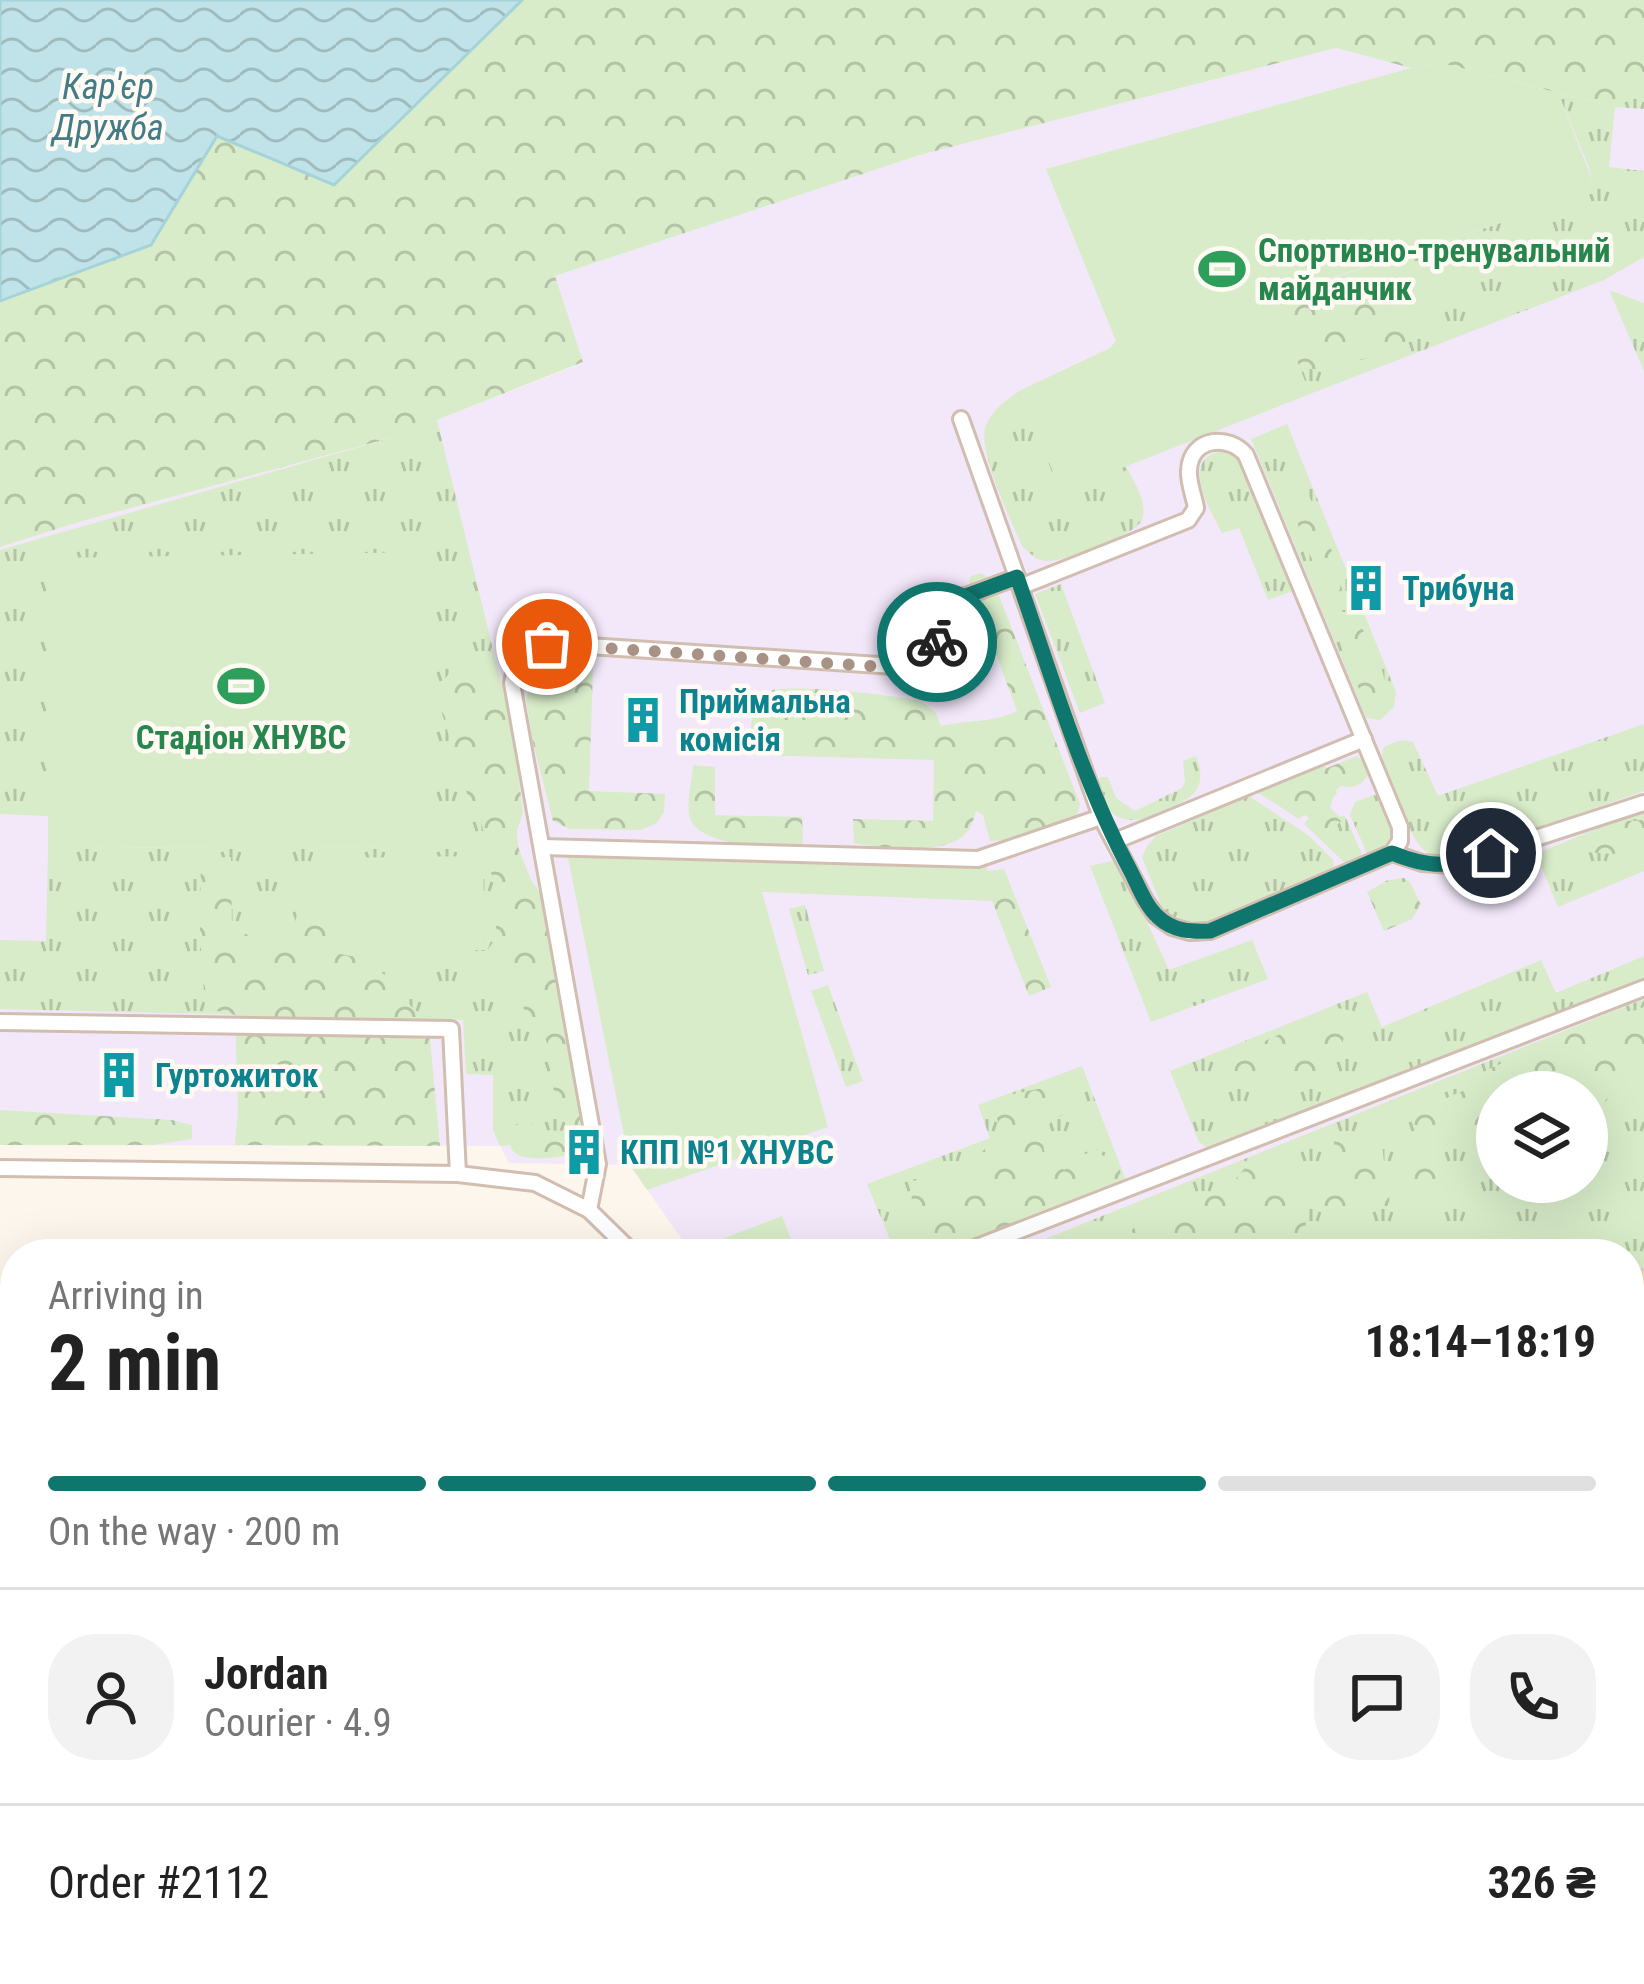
<!DOCTYPE html>
<html lang="en">
<head>
<meta charset="utf-8">
<style>
  :root { --surface:#fff; --page:#f2f2f2; --text:#222; --muted:#767676; --line:#e0e0e0; --accent:#0f766e }
  body { margin:0; font-family:"Roboto Condensed",sans-serif; background:var(--page); color:var(--text); height:100vh; display:flex; flex-direction:column; font-size:45px; white-space:nowrap }
  * { box-sizing:border-box; margin:0 }
  p { font-size:39px; color:var(--muted) }
  .icon { flex:none; width:66px; height:66px; fill:none; stroke:currentColor; stroke-width:2; stroke-linecap:round; stroke-linejoin:round }
  .map { position:relative; flex:1; overflow:hidden }
  .side { position:absolute; left:0px; top:1239px; width:1644px; height:747px; display:flex; flex-direction:column; background:var(--surface); border-radius:48px 48px 0 0; box-shadow:0 12px 48px #0002 }
  .side>* { flex:none }
  .tools { position:absolute; left:1476px; top:1071px; display:grid; gap:24px }
  .tools a { display:grid; place-items:center; width:132px; height:132px; border-radius:50%; background:var(--surface); box-shadow:0 12px 48px #0002; font-size:60px }
  .pin { position:absolute; display:grid; place-items:center; width:102px; height:102px; color:#fff; margin:-51px; border:6px solid #fff; border-radius:50%; box-shadow:0 3px 12px #0007 }
  .courier { position:absolute; display:grid; place-items:center; width:120px; height:120px; margin:-60px; border:9px solid #0f766e; border-radius:50%; background:#fff; color:#222; box-shadow:0 3px 15px #0007 }
  .headline em { font-style:normal; font-weight:700 }
  .headline div { display:flex; flex-direction:column-reverse }
  .headline { display:flex; align-items:center; justify-content:space-between; height:204px; padding:0 48px }
  h1 { font-size:78px; font-weight:700; line-height:90px }
  .bar { display:grid; grid-template-columns:repeat(4,1fr); gap:18px 12px; align-content:center; height:144px; padding:0 48px }
  .bar i { height:15px; border-radius:9px; background:var(--line) }
  .bar .on { background:var(--accent) }
  .bar p { grid-column:span 4 }
  .line { display:flex; align-items:center; gap:30px; padding:0 48px; border-top:3px solid var(--line) }
  .line div { flex:1 }
  .round { display:grid; place-items:center; flex:none; width:126px; height:126px; border-radius:48px; background:var(--page) }
  .map>svg:first-child { display:block }
  .industrial { fill:url(#industrial-grid) }
  .education { fill:#f3e8fa; fill-rule:evenodd }
  .grass { fill:url(#grass-tufts); fill-rule:evenodd }
  .forest { fill:url(#forest-crowns) }
  .green { fill:#d8ecc9 }
  .water { fill:url(#water-waves); stroke:#a5d3da; stroke-width:3 }
  .lines { fill:none; stroke-linecap:round; stroke-linejoin:round }
  .lane-casing { stroke:#d1beb0; stroke-width:20 }
  .primary-casing { stroke:#dad1cd; stroke-width:48 }
  .lane { stroke:#fff; stroke-width:14 }
  .primary { stroke:#fbd9a5; stroke-width:42 }
  .done { stroke:#a89285; stroke-width:12; stroke-dasharray:0 21.6 }
  .route { stroke:#0f766e; stroke-width:15 }
  .labels { text-anchor:middle; dominant-baseline:central; stroke-width:9; stroke-linejoin:round; paint-order:stroke }
  .leisure-label { font-size:33px; font-weight:bold; fill:#27864d; stroke:#fffaf3; text-anchor:start }
  .culture-label { font-size:33px; font-weight:bold; fill:#0d838f; stroke:#fffaf3; text-anchor:start }
  .water-label { font-size:36px; font-style:italic; fill:#437c86; stroke:#fffaf3 }
</style>
</head>
<body>
<div class="map">
<svg width="1644" height="1984" viewBox="0 0 1644 1984">
  <defs>
    <pattern id="industrial-grid" width="8" height="8" patternUnits="userSpaceOnUse" patternTransform="scale(3)"><rect width="8" height="8" fill="#efe9e4"/><path d="M0 4h8M4 0v8" fill="none" stroke="#c7c0bb"/></pattern>
    <pattern id="grass-tufts" width="24" height="20" patternUnits="userSpaceOnUse" patternTransform="scale(3)"><rect width="24" height="20" fill="#d8ecc9"/><path d="M3 7l-1-3M5 7V3M7 7l1-3M15 17l-1-3M17 17v-4M19 17l1-3" fill="none" stroke="#b4c2a5"/></pattern>
    <pattern id="forest-crowns" width="20" height="18" patternUnits="userSpaceOnUse" patternTransform="scale(3)"><rect width="20" height="18" fill="#d8ecc9"/><path d="M2 6a3 3 0 1 1 6 0M12 15a3 3 0 1 1 6 0" fill="none" stroke="#b4c2a5"/></pattern>
    <pattern id="water-waves" width="16" height="10" patternUnits="userSpaceOnUse" patternTransform="scale(3)"><rect width="16" height="10" fill="#bfe3e8"/><path d="M0 5q4-4 8 0t8 0" fill="none" stroke="#a0bbbe"/></pattern>
  </defs>
  <rect width="100%" height="100%" fill="#fdf6ec"/>
  <!-- industrial -->
  <path class="industrial" d="M 687,1971 L 716,1971 L 723,1984 L 667,1984 Z"/>
  <!-- education -->
  <path class="education" d="M 1336,48 L 1411,68 L 1441,63 L 1600,104 L 1644,90 L 1644,1178 L 1375,1254 L 692,1254 L 630,1165 L 509,1163 L 500,1146 L 0,1145 L 0,547 L 79,522 L 394,437 L 582,363 L 555,276 L 920,155 ZM 1497,1092 L 1587,1092 L 1587,1182 L 1497,1182 Z"/>
  <!-- grass -->
  <g class="grass">
    <path d="M 1644,90 L 1644,109 L 1615,107 L 1609,167 L 1644,171 L 1644,257 L 1604,280 L 1310,394 L 1271,298 L 1596,192 L 1588,165 L 1558,93 L 1601,104 Z"/>
    <path d="M 1609,290 L 1644,303 L 1644,371 Z"/>
    <path d="M 1021,390 L 1061,492 L 1126,466 C 1134,482 1148,502 1142,520 C 1136,535 1062,563 1046,561 C 1036,560 1029,553 1022,546 C 1011,520 976,449 986,425 C 993,409 1007,399 1021,390 Z"/>
    <path d="M 437,420 L 499,674 L 518,844 L 574,1125 L 559,1140 L 500,1146 L 493,1130 L 493,1075 L 466,1074 L 463,1020 L 0,1009 L 0,940 L 46,941 L 48,848 L 435,846 L 48,558 L 48,816 L 0,814 L 0,550 L 394,437 Z"/>
    <path d="M 1287,424 L 1396,692 L 1394,707 L 1380,720 L 1366,718 L 1251,439 Z"/>
    <path d="M 1228,450 L 1239,456 L 1247,471 L 1293,591 L 1268,600 L 1239,528 L 1222,533 C 1209,508 1176,455 1228,450 Z"/>
    <path d="M 1061,584 L 1105,703 L 1080,713 L 1035,594 Z"/>
    <path d="M 1644,724 L 1644,791 L 1457,856 C 1447,857 1436,858 1428,853 C 1408,841 1389,779 1382,756 L 1383,748 C 1393,742 1402,738 1413,742 L 1438,796 Z"/>
    <path d="M 1196,756 C 1210,791 1189,800 1161,812 C 1128,828 1104,820 1096,782 L 1101,777 L 1108,777 L 1116,798 L 1135,811 L 1182,788 L 1185,781 L 1183,761 Z"/>
    <path d="M 1325,766 L 1337,794 L 1333,797 L 1331,806 L 1309,815 L 1306,813 L 1299,819 L 1257,792 L 1301,773 Z"/>
    <path d="M 1373,795 L 1385,797 C 1393,821 1398,846 1369,858 L 1350,815 L 1355,802 Z"/>
    <path d="M 1249,796 L 1308,835 L 1333,860 L 1334,874 L 1211,928 L 1194,928 L 1165,915 L 1142,857 L 1147,846 L 1156,836 Z"/>
    <path d="M 1644,809 L 1644,871 L 1558,907 L 1536,854 Z"/>
    <path d="M 1332,810 L 1339,816 L 1345,816 L 1361,852 L 1360,861 L 1347,865 L 1304,824 L 1308,819 Z"/>
    <path d="M 1112,861 L 1120,863 L 1169,970 L 1252,940 L 1268,979 L 1151,1022 L 1090,866 Z"/>
    <path d="M 805,905 L 824,971 L 808,975 L 789,909 Z"/>
    <path d="M 1644,956 L 1644,990 L 1212,1151 L 1199,1142 L 1170,1071 L 1367,992 L 1382,1027 L 1541,960 L 1556,993 Z"/>
    <path d="M 828,985 L 863,1081 L 846,1087 L 811,991 Z"/>
    <path d="M 1644,999 L 1644,1279 L 1629,1279 L 1629,1254 L 1007,1254 ZM 1497,1092 L 1587,1092 L 1587,1182 L 1497,1182 Z"/>
    <path d="M 1082,1066 L 1129,1188 L 959,1254 L 896,1254 L 867,1184 L 990,1138 L 978,1105 Z"/>
    <path d="M 782,1216 L 797,1254 L 692,1254 L 704,1246 Z"/>
    <path d="M 213,1971 L 687,1971 L 667,1984 L 199,1984 Z"/>
    <path d="M 716,1971 L 928,1971 L 932,1984 L 723,1984 Z"/>
  </g>
  <!-- forest -->
  <g class="forest">
    <path d="M 522,0 L 1644,0 L 1644,91 L 1601,104 L 1441,63 L 1411,68 L 1336,48 L 920,155 L 555,276 L 583,362 L 394,437 L 79,522 L 0,547 L 0,301 L 151,245 L 217,136 L 334,185 Z"/>
    <path d="M 1417,258 L 1437,259 L 1443,272 L 1412,310 L 1423,330 L 1398,350 L 1319,371 L 1288,363 L 1111,348 L 1277,295 C 1299,305 1315,298 1337,307 L 1350,298 L 1372,271 Z"/>
    <path d="M 1303,481 L 1343,578 L 1339,591 L 1328,593 C 1316,565 1286,515 1294,485 Z"/>
    <path d="M 981,573 L 993,580 L 1080,804 L 1078,813 L 1072,819 L 1014,840 L 990,841 L 983,815 L 976,811 C 973,821 971,830 962,837 C 941,854 880,849 854,843 L 853,819 L 933,821 L 934,760 L 751,755 C 751,737 748,702 767,692 C 785,682 897,696 921,701 L 936,713 L 941,726 C 966,720 994,723 1017,711 L 969,581 L 971,576 Z"/>
    <path d="M 1341,610 L 1349,610 C 1367,632 1397,685 1382,711 L 1372,708 L 1362,697 L 1337,630 Z"/>
    <path d="M 553,664 L 593,670 L 589,791 L 665,794 L 664,812 L 657,823 L 641,830 L 570,829 L 553,821 L 532,739 L 526,699 L 535,675 Z"/>
    <path d="M 460,669 L 499,674 L 513,733 L 523,813 L 517,830 L 518,847 L 531,880 L 545,899 L 586,1128 L 579,1154 C 565,1156 516,1166 511,1147 C 509,1140 512,1133 513,1126 L 525,1120 L 543,1130 L 564,1131 L 567,1126 L 555,1101 L 548,1045 L 540,1027 L 525,1013 L 520,994 L 477,965 L 496,938 L 496,897 L 481,820 L 469,800 L 440,707 L 442,683 L 450,672 Z"/>
    <path d="M 1357,756 L 1365,763 L 1368,775 C 1360,787 1355,788 1341,786 L 1332,794 L 1329,804 L 1334,815 L 1341,821 L 1329,833 C 1311,819 1294,808 1277,794 L 1277,788 Z"/>
    <path d="M 693,765 L 715,767 L 715,815 L 802,817 L 803,845 C 778,848 694,849 689,814 C 687,801 692,779 693,765 Z"/>
    <path d="M 1644,820 L 1644,839 L 1628,855 L 1585,852 L 1586,840 L 1628,821 Z"/>
    <path d="M 231,857 L 232,931 L 290,944 L 297,914 L 303,906 C 334,911 329,926 330,952 L 361,958 L 386,976 L 395,995 L 407,1001 L 429,1029 L 440,1146 L 235,1145 L 238,1111 L 235,1015 L 205,1008 L 200,933 L 201,858 Z"/>
    <path d="M 1004,869 L 1051,987 L 1029,996 L 992,901 L 987,871 Z"/>
    <path d="M 1404,878 L 1410,882 L 1421,905 L 1412,919 L 1384,931 L 1367,892 L 1388,880 Z"/>
    <path d="M 1644,1007 L 1644,1086 L 1625,1072 L 1619,1076 L 1609,1096 L 1587,1123 L 1587,1092 L 1497,1092 L 1497,1139 C 1477,1141 1457,1129 1443,1150 L 1447,1185 C 1438,1195 1432,1201 1419,1205 L 1399,1195 C 1390,1172 1402,1161 1416,1144 L 1414,1122 L 1420,1111 L 1428,1105 L 1461,1092 L 1478,1076 L 1491,1068 L 1562,1037 Z"/>
    <path d="M 1337,1008 L 1354,1011 L 1333,1067 L 1315,1086 L 1262,1081 L 1227,1070 L 1226,1059 Z"/>
    <path d="M 1043,1088 L 1078,1091 L 1079,1109 L 1055,1118 L 1042,1132 L 1044,1151 L 1064,1170 L 1094,1148 L 1120,1170 L 1122,1181 L 1062,1199 L 1037,1218 L 945,1247 L 914,1246 L 911,1182 C 941,1169 944,1194 957,1213 L 973,1181 L 971,1161 L 992,1143 L 1000,1128 L 992,1102 L 1003,1096 Z"/>
    <path d="M 0,1110 L 172,1120 L 192,1125 L 192,1139 L 153,1145 L 0,1145 Z"/>
    <path d="M 1366,1130 L 1382,1135 C 1382,1159 1388,1181 1390,1205 L 1357,1216 L 1323,1206 C 1314,1178 1320,1177 1335,1155 L 1333,1134 L 1349,1135 Z"/>
    <path d="M 1279,1153 L 1289,1156 L 1295,1189 L 1307,1214 L 1303,1246 L 1297,1254 L 1109,1254 L 1150,1211 L 1225,1192 L 1249,1163 Z"/>
  </g>
  <!-- green -->
  <g class="green">
    <path d="M 1441,63 L 1558,93 L 1597,192 L 1277,295 L 1271,293 L 1310,394 L 1061,492 L 1021,390 L 1110,348 L 1116,341 L 1046,169 L 1411,68 Z"/>
    <path d="M 432,552 L 435,846 L 48,848 L 47,558 Z"/>
    <path d="M 566,848 L 985,856 L 992,901 L 762,892 L 828,1127 L 647,1190 L 630,1165 Z"/>
    <path d="M 483,856 L 485,950 L 329,953 L 328,858 Z"/>
    <path d="M 1629,1411 L 1644,1411 L 1644,1984 L 956,1984 L 953,1971 L 1629,1971 Z"/>
  </g>
  <!-- water -->
  <path class="water" d="M 0,0 L 522,0 L 334,185 L 217,136 L 151,245 L 0,301 Z"/>
  <g class="lines">
    <defs>
      <g id="lane">
        <path d="M 961,419 L 1017,577 L 1020,587 L 1101,817 L 1145,900 L 1156,916 L 1172,927 L 1190,932 L 1210,931 L 1392,853 L 1400,841 L 1400,827 L 1246,455 C 1229,434 1191,437 1189,470 C 1188,482 1194,496 1196,508 L 1188,520 L 1020,587"/>
        <path d="M 1115,841 L 1364,739"/>
        <path d="M 542,847 L 978,859 L 1101,817"/>
        <path d="M 1392,853 L 1422,863 L 1453,865 L 1644,803"/>
        <path d="M 0,1022 L 451,1029 L 458,1174"/>
        <path d="M 0,1168 L 458,1174 L 535,1183 L 589,1210 L 634,1254"/>
        <path d="M 589,1210 L 598,1164 L 512,683 C 516,657 532,644 558,644 L 925,668 L 934,659 L 948,606 L 955,600 L 1017,577"/>
        <path d="M 959,1254 L 1644,988"/>
      </g>
      <g id="primary">
        <path d="M 1629,1292 L 1644,1292"/>
        <path d="M 1629,1349 L 1644,1349"/>
        <path d="M 25,1984 L 39,1971"/>
        <path d="M 157,1984 L 172,1971"/>
      </g>
    </defs>
    <!-- lane casing -->
    <use href="#lane" class="lane-casing"/>
    <!-- primary casing -->
    <use href="#primary" class="primary-casing"/>
    <!-- lane -->
    <use href="#lane" class="lane"/>
    <!-- primary -->
    <use href="#primary" class="primary"/>
  </g>
  <g class="lines">
    <!-- done -->
    <path class="done" d="M 547,644 L 913,669 C 933,668 933,661 937,642"/>
    <!-- route -->
    <path class="route" d="M 937,642 L 943,618 L 948,606 L 955,600 L 1017,577 C 1052,676 1081,778 1130,870 C 1138,885 1145,905 1158,917 C 1173,931 1190,932 1210,931 L 1392,853 C 1434,870 1450,866 1491,853"/>
  </g>
  <!-- icons -->
  <defs>
    <symbol id="stadium-bare" viewBox="-9 -9 18 18"><path d="M0-5a6.5 5 0 1 0 0 10a6.5 5 0 1 0 0-10ZM-3.5-1.8h7v3.6h-7Z" fill="#2e9e5b" stroke="#fffaf3" stroke-width="2.5" paint-order="stroke"/></symbol>
    <symbol id="building-bare" viewBox="-9 -9 18 18"><path d="M-4-6H4V6H1V3H-1V6H-4ZM-2.5-4.3h1.7v1.8h-1.7ZM.8-4.3h1.7v1.8H.8ZM-2.5-1h1.7V.8h-1.7ZM.8-1h1.7V.8H.8Z" fill="#0f9aa8" stroke="#fffaf3" stroke-width="2.5" paint-order="stroke"/></symbol>
  </defs>
  <g fill-rule="evenodd">
    <use href="#stadium-bare" x="1189" y="236" width="66" height="66"/>
    <use href="#building-bare" x="1333" y="555" width="66" height="66"/>
    <use href="#stadium-bare" x="208" y="653" width="66" height="66"/>
    <use href="#building-bare" x="610" y="687" width="66" height="66"/>
    <use href="#building-bare" x="86" y="1042" width="66" height="66"/>
    <use href="#building-bare" x="551" y="1119" width="66" height="66"/>
  </g>
  <g class="labels">
    <!-- leisure labels -->
    <g class="leisure-label">
      <text x="1258" y="250">Спортивно-тренувальний<tspan x="1258" dy="38">майданчик</tspan></text>
      <text x="241" y="737" text-anchor="middle">Стадіон ХНУВС</text>
    </g>
    <!-- culture labels -->
    <g class="culture-label">
      <text x="1402" y="588">Трибуна</text>
      <text x="679" y="701">Приймальна<tspan x="679" dy="38">комісія</tspan></text>
      <text x="155" y="1075">Гуртожиток</text>
      <text x="620" y="1152">КПП №1 ХНУВС</text>
    </g>
    <!-- water labels -->
    <g class="water-label">
      <text x="108" y="87">Кар'єр<tspan x="108" dy="41">Дружба</tspan></text>
    </g>
  </g>
</svg>
<div class="tools">
<a><svg class="icon" aria-label="layers" viewBox="0 0 24 24"><path d="M12 4l9 5-9 5-9-5zM3 14l9 5 9-5"/></svg></a>
</div>
<div class="pin" style="left:547px;top:644px;background:#ea580c"><svg class="icon" aria-label="bag" viewBox="0 0 24 24"><path d="M5 8h14l-1 12H6zM9 8a3 3 0 0 1 6 0"/></svg></div>
<div class="pin" style="left:1491px;top:853px;background:#1f2937"><svg class="icon" aria-label="home" viewBox="0 0 24 24"><path d="M3 11l9-7 9 7M6 9v11h12V9"/></svg></div>
<div class="courier" style="left:937px;top:642px"><svg class="icon" aria-label="bike" viewBox="0 0 24 24"><circle cx="6" cy="16" r="4"/><circle cx="18" cy="16" r="4"/><path d="M6 16l4-8h5l3 8M10 8l3 8H6M13 5h3"/></svg></div>
<section class="side">
<div class="headline"><div><h1>2 min</h1><p>Arriving in</p></div><em>18:14–18:19</em></div>
<div class="bar"><i class="on"></i><i class="on"></i><i class="on"></i><i></i><p>On the way · 200 m</p></div>
<div class="line" style="height:216px"><a class="round"><svg class="icon" aria-label="person" viewBox="0 0 24 24"><circle cx="12" cy="8" r="4"/><path d="M4 21q1-7 8-7t8 7"/></svg></a><div><b>Jordan</b><p>Courier · 4.9</p></div><a class="round"><svg class="icon" aria-label="chat" viewBox="0 0 24 24"><path d="M4 5h16v11H9l-5 4z"/></svg></a><a class="round"><svg class="icon" aria-label="phone" viewBox="0 0 24 24"><path d="M5 4h4l2 5-3 2q2 4 5 5l2-3 5 2v4C11 20 4 13 5 4z"/></svg></a></div>
<div class="line" style="height:156px"><div>Order #2112</div><b>326 ₴</b></div>
</section>
</div>
</body>
</html>
